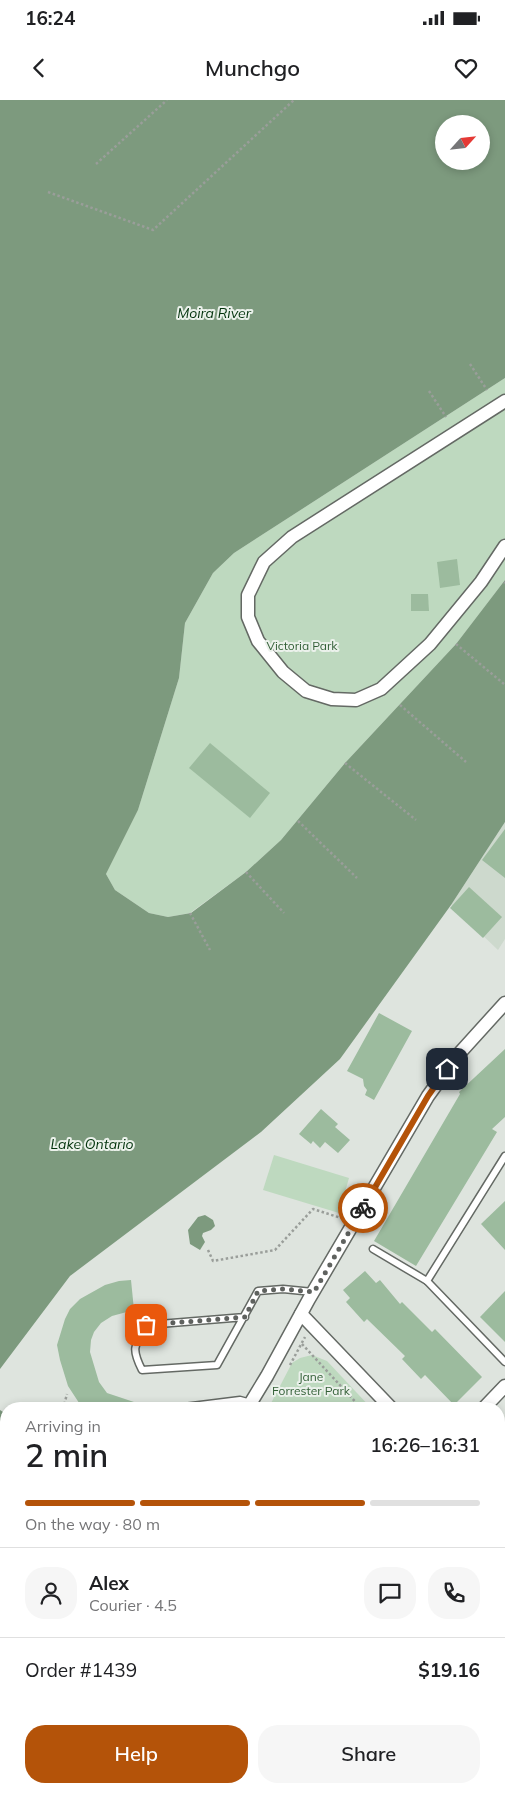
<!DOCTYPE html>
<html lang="en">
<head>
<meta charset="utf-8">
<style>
  :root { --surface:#fff; --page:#f6f6f6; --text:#202124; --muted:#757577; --line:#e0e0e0; --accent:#b45309 }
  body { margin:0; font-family:Mulish,sans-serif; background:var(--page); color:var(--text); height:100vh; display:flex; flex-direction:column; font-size:19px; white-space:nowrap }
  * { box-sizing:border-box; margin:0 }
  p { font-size:16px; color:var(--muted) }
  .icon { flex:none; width:28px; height:28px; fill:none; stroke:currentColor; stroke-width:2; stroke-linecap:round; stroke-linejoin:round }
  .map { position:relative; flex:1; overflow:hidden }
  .details { position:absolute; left:0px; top:1302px; width:505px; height:391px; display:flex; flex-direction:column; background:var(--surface); border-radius:20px 20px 0 0; box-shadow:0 2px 8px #0003 }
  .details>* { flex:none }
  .needle { width:32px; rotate:63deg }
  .fabs { position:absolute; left:435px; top:15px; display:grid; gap:10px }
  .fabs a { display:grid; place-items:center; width:55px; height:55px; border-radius:50%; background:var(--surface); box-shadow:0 2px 8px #0003; font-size:25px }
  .pin { position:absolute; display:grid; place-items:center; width:42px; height:42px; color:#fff; margin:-21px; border-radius:10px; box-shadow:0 2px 8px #0006 }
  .courier { position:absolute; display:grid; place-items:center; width:50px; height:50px; margin:-25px; border:4px solid #b45309; border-radius:50%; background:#fff; color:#222; box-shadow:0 1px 6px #0007 }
  .head em { font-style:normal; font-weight:600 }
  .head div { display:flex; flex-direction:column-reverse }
  .head { display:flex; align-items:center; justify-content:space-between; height:85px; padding:0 25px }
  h1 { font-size:32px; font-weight:600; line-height:38px }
  .bar { display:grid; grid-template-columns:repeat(4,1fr); gap:8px 5px; align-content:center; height:60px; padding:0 25px }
  .bar i { height:6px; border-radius:4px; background:var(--line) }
  .bar .active { background:var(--accent) }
  .bar p { grid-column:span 4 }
  .line { display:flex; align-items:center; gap:12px; padding:0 25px; border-top:1px solid var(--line) }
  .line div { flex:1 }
  .round { display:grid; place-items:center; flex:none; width:52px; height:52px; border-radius:20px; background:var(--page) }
  .cta { display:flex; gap:10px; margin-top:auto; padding:10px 25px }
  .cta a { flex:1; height:58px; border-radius:20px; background:var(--accent); color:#fff; font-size:20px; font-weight:600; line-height:58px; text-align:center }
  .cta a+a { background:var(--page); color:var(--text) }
  .status { display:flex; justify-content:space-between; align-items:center; height:35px; padding:0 25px; background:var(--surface); direction:ltr }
  .status svg { height:14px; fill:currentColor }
  header { display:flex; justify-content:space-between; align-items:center; height:65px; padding:0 25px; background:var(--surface); font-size:22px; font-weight:600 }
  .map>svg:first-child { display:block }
  .built { fill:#cdd9cd }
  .green { fill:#bed9bf }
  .water { fill:#7d9a7e; fill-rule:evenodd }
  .building { fill:#9cbb9e }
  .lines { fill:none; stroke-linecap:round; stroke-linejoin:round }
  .lane-casing { stroke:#646964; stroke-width:9 }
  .street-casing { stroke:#646964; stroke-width:15 }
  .path { stroke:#9a9e9a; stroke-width:2.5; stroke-dasharray:2.5 2.5; stroke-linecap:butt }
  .lane { stroke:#fff; stroke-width:6 }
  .street { stroke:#fff; stroke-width:12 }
  .done { stroke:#5f625f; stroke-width:5; stroke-dasharray:0 9 }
  .route { stroke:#b45309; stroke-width:6 }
  .labels { text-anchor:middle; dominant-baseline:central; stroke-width:4; stroke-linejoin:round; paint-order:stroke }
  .park-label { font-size:12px; fill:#325f36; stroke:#ebf1eb }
  .water-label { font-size:14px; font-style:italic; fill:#02330c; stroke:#ebf1eb }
</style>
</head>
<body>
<div class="status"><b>16:24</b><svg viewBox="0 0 49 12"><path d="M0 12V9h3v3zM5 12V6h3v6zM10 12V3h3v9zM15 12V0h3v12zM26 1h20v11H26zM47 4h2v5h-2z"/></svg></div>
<header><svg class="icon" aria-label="back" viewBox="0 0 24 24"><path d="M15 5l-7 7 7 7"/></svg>Munchgo<svg class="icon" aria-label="heart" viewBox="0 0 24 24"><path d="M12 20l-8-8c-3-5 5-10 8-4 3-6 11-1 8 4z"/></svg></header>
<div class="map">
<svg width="505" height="1693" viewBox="0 0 505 1693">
  <rect width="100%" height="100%" fill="#dee4de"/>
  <!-- built -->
  <path class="built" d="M 505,712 L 505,839 L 498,850 L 451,805 L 505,722 Z"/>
  <!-- green -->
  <g class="green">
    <path d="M 505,278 L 505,480 L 456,544 L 345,663 L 281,740 L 246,772 L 190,813 L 168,817 L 149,813 L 115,790 L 106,774 L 138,710 L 179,578 L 185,523 L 213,473 L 234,453 Z"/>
    <path d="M 274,1055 L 349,1078 L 339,1113 L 263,1090 Z"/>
    <path d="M 312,1255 L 327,1261 L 372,1309 L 268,1309 L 292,1263 L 300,1258 Z"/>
    <path d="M 499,1442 L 505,1449 L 505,1693 L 291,1693 L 284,1688 L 499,1688 Z"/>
  </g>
  <!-- water -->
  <g class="water">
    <path d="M 0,0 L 505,0 L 505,278 L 234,453 L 213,473 L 185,523 L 179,578 L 138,710 L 106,774 L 115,790 L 149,813 L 168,817 L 191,813 L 246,772 L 281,740 L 345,663 L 456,544 L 505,480 L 505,722 L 451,805 L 340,959 L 261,1032 L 70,1176 L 0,1269 ZM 444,24 L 481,24 L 481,61 L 444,61 Z"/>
    <path d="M 205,1115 L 213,1120 L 215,1126 L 211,1130 L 203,1133 L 202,1136 L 205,1142 L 200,1150 L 190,1144 L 188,1130 L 198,1117 Z"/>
    <path d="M 0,1310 L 6,1314 L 6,1577 L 0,1585 Z"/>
    <path d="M 6,1612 L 6,1688 L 217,1688 L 223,1693 L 0,1693 L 0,1620 Z"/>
  </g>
  <!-- building -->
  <g class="building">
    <path d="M 457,459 L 460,485 L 440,488 L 437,462 Z"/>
    <path d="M 411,494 L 428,494 L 429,511 L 411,511 Z"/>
    <path d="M 210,643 L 270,693 L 250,718 L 189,668 Z"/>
    <path d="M 505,729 L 505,778 L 482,760 Z"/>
    <path d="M 469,787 L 502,817 L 483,838 L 450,808 Z"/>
    <path d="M 379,913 L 412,931 L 374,1000 L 365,995 L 367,990 L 364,986 L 363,979 L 347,971 Z"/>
    <path d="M 505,949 L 505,1017 L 492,1029 L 497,1032 L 416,1166 L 374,1141 L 460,994 L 459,992 Z"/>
    <path d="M 321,1009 L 338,1024 L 335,1027 L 350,1040 L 338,1053 L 325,1042 L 320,1048 L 313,1041 L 311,1044 L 299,1034 Z"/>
    <path d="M 505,1101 L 505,1150 L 481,1124 Z"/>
    <path d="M 365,1171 L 376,1183 L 380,1180 L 400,1204 L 402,1202 L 432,1232 L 435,1229 L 482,1277 L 454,1305 L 425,1275 L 421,1279 L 402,1259 L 405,1256 L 367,1219 L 364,1222 L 346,1202 L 350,1198 L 343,1190 Z"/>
    <path d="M 131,1180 L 134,1210 L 112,1216 L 101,1223 L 94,1232 L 91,1240 L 90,1252 L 99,1282 L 107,1293 L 146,1306 L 145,1309 L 83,1309 L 68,1286 L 60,1260 L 57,1245 L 65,1219 L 70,1209 L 80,1199 L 105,1185 L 119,1181 Z"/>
    <path d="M 505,1191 L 505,1242 L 480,1217 Z"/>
  </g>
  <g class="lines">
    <defs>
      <g id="lane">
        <path d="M 373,1149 L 427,1181 L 505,1262"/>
        <path d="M 427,1181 L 505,1056"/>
        <path d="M 245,1217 L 147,1225 C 134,1246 131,1248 142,1270 L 217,1265 L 258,1191 L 283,1189 L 313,1192"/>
        <path d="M 176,1308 L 240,1300 L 251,1303"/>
        <path d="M 499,1604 L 505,1598"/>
        <path d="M 273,1688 L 280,1693"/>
        <path d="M 404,1693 L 410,1688"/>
      </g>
      <g id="street">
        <path d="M 505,301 L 292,437 L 264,462 L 248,495 L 248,517 L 258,541 L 283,572 L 306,591 L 332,599 L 356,600 L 381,589 L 430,544 L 481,482 L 505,446"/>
        <path d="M 301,1214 L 392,1309"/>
        <path d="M 247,1309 L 267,1276 L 309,1199 L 428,996 L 457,956 L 505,903"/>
        <path d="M 483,1309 L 505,1286"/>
        <path d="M 499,1419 L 505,1426"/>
      </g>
    </defs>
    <!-- lane casing -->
    <use href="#lane" class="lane-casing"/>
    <!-- street casing -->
    <use href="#street" class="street-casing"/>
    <!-- path -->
    <g class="path">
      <path d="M 96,64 L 167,0"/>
      <path d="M 48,92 L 153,130 L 294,0"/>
      <path d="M 470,264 L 487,290"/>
      <path d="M 429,291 L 446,317"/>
      <path d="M 504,482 L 505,483"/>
      <path d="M 456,544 L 504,584"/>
      <path d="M 400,605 L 466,662"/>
      <path d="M 345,663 L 416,720"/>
      <path d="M 298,721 L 357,778"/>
      <path d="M 246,772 L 284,813"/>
      <path d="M 190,813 L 210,850"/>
      <path d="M 208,1150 L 213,1161 L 275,1150 L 313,1109 L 341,1118"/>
      <path d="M 302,1244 L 362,1309"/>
      <path d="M 290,1265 L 305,1237"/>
      <path d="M 63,1309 L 67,1294"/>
      <path d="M 499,1456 L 505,1463"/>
      <path d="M 499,1516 L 505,1510"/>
      <path d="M 0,1616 L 6,1609"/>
      <path d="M 256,1688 L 262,1693"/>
      <path d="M 300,1688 L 306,1693"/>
      <path d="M 490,1688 L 495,1693"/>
      <path d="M 35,1693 L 39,1688"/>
      <path d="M 136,1693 L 140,1688"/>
      <path d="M 309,1693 L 315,1688"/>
    </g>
    <!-- lane -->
    <use href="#lane" class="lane"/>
    <!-- street -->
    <use href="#street" class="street"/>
  </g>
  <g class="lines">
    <!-- done -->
    <path class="done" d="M 146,1225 L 245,1217 L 258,1191 L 283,1189 L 314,1192 L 363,1108"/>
    <!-- route -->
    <path class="route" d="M 363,1108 L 428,996 L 447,969"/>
  </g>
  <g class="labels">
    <!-- park labels -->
    <g class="park-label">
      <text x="302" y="545">Victoria Park</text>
      <text x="311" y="1276">Jane<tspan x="311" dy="14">Forrester Park</tspan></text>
    </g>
    <!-- water labels -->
    <g class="water-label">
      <text x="214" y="213">Moira River</text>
      <text x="92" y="1044">Lake Ontario</text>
    </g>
  </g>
</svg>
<div class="fabs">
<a><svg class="needle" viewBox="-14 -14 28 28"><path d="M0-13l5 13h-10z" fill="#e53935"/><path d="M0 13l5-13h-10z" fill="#757577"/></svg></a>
</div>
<div class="pin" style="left:146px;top:1225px;background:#ea580c"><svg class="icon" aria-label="bag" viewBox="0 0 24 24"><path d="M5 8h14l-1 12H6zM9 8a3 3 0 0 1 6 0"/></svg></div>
<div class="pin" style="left:447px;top:969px;background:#1f2937"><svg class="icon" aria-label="home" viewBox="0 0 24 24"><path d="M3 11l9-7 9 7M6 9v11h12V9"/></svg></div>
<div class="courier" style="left:363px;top:1108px"><svg class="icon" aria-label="bike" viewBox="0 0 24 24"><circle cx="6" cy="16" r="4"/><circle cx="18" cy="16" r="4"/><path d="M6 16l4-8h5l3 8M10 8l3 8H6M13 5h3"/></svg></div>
<section class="details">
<div class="head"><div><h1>2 min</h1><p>Arriving in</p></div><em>16:26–16:31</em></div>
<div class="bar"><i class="active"></i><i class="active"></i><i class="active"></i><i></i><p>On the way · 80 m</p></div>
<div class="line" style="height:90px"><a class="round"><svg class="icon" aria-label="person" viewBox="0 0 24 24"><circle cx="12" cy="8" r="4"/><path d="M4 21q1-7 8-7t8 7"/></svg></a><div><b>Alex</b><p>Courier · 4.5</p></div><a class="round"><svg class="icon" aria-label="chat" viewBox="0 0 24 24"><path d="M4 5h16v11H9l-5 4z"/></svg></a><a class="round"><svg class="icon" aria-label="phone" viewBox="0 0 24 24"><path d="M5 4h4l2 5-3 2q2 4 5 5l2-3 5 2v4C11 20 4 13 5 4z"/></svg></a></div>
<div class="line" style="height:65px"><div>Order #1439</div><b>$19.16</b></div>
<div class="cta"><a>Help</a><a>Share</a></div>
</section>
</div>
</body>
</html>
